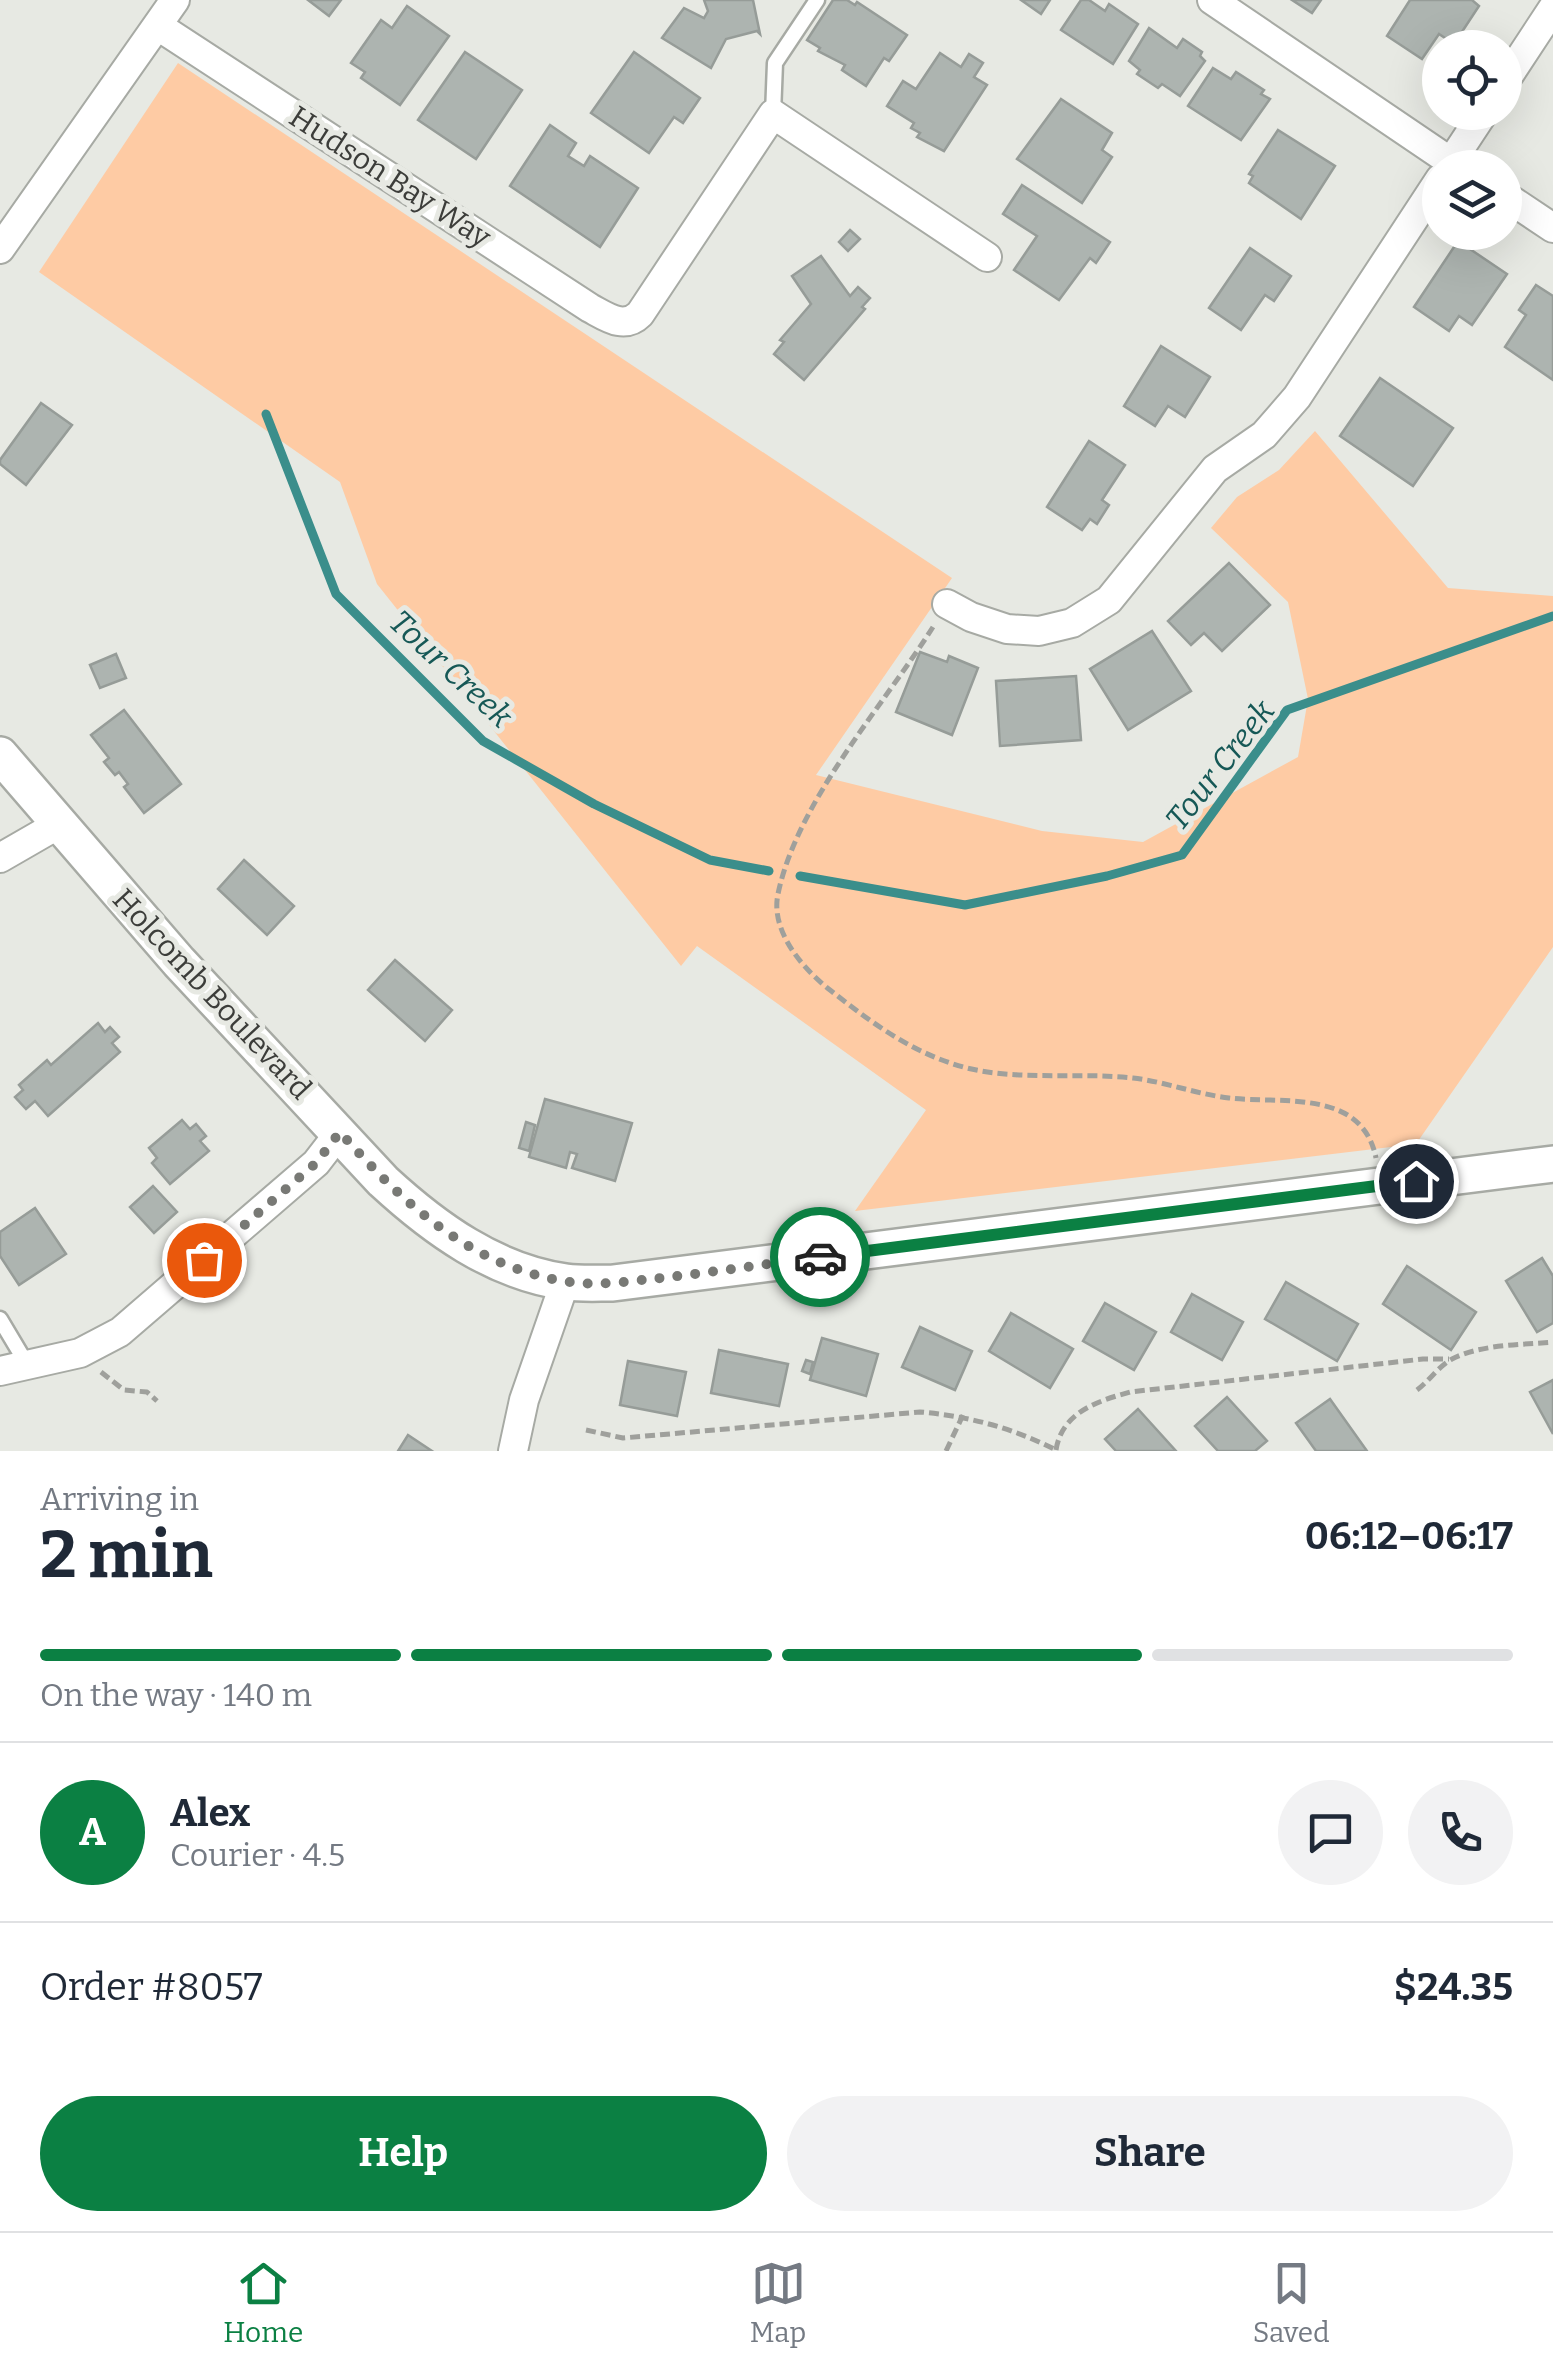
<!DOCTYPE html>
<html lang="en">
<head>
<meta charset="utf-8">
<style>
  :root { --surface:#fff; --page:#f2f2f3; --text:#1f2937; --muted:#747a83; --line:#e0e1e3; --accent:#0b8043 }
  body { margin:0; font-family:Bitter,serif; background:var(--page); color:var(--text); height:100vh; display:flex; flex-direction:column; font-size:38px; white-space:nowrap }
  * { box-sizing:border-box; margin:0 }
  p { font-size:32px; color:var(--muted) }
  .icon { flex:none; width:55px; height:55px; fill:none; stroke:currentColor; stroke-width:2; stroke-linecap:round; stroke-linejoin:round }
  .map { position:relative; height:1451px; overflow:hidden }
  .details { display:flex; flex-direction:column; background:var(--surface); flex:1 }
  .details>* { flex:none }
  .buttons { position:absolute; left:1422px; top:30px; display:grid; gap:20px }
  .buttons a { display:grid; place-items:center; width:100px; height:100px; border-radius:50%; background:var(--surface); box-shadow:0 10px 40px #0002; font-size:50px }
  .pin { position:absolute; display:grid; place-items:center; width:85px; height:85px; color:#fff; margin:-42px; border:5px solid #fff; border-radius:50%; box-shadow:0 2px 10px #0007 }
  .courier { position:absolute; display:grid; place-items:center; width:100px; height:100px; margin:-50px; border:8px solid #0b8043; border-radius:50%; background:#fff; color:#222; box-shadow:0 2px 12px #0007 }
  .overview em { font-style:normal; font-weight:700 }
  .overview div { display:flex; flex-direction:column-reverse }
  .overview { display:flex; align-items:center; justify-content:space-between; height:170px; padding:0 40px }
  h1 { font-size:65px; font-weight:700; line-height:75px }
  .bar { display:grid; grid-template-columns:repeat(4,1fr); gap:15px 10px; align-content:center; height:120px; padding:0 40px }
  .bar i { height:12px; border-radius:8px; background:var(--line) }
  .bar .on { background:var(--accent) }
  .bar p { grid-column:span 4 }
  .line { display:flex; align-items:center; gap:25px; padding:0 40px; border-top:2px solid var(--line) }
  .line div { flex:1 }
  .round { display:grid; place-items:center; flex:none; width:105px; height:105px; border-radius:52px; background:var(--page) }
  .button { display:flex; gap:20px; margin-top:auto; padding:20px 40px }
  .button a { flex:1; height:115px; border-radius:60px; background:var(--accent); color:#fff; font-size:40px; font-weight:700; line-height:115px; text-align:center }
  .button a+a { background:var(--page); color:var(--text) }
  .tabs { display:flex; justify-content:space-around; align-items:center; height:140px; border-top:2px solid var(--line); background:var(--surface); font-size:28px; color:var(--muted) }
  .tabs a { display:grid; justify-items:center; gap:5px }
  .tabs .on { color:var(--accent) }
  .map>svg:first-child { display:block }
  .green { fill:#fecba4 }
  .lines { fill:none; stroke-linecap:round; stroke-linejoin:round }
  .stream { stroke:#3b8e8b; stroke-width:9 }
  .building { fill:#adb4b0; stroke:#969c98; stroke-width:2.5 }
  .service-casing { stroke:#a7aaa4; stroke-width:19 }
  .minor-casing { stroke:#a7aaa4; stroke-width:32 }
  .tertiary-casing { stroke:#a7aaa4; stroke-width:40 }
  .path { stroke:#9fa09c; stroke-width:5; stroke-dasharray:10 5; stroke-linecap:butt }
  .service { stroke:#fff; stroke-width:14 }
  .minor { stroke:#fff; stroke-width:28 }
  .tertiary { stroke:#fff; stroke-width:35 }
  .done { stroke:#787975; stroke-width:10; stroke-dasharray:0 18 }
  .route { stroke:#0b8043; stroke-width:12 }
  .labels { text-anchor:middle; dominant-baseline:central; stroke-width:10; stroke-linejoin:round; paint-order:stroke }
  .street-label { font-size:30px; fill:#3c3d3a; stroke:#e7e9e3 }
  .water-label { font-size:32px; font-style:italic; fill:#165856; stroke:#e7e9e3 }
</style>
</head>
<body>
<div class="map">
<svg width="1553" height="1451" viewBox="0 0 1553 1451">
  <rect width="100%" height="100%" fill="#e7e9e3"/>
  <!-- green -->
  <path class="green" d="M 178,63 L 952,578 L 816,775 L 1042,831 L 1143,842 L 1298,757 L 1308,699 L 1288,602 L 1211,528 L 1237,497 L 1279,470 L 1315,431 L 1448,588 L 1553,596 L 1553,947 L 1416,1144 L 855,1211 L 926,1110 L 697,946 L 681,966 L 377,584 L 340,482 L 39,272 Z"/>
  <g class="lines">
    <!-- stream -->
    <g class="stream">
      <path d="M 266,414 L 336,594 L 483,741 L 594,804 L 710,860 L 769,871"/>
      <path d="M 800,876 L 965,905 L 1107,876 L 1182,855 L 1287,710 L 1553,616"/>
    </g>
  </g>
  <!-- building -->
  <g class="building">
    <path d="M 308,0 L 341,0 L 329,16 Z"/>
    <path d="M 704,0 L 753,0 L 760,34 L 757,31 L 726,39 L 711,68 L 662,38 L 684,8 L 704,18 L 708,11 Z"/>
    <path d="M 833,0 L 847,0 L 855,5 L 857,2 L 907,35 L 889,61 L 884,58 L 866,86 L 842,70 L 845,65 L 818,51 L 820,48 L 807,40 Z"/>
    <path d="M 1021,0 L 1050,0 L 1041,14 Z"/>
    <path d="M 1081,0 L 1089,0 L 1105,11 L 1109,4 L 1138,24 L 1113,64 L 1061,30 Z"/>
    <path d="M 1292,0 L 1321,0 L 1312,13 Z"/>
    <path d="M 1410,0 L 1472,0 L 1479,6 L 1454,44 L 1439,34 L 1422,59 L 1387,36 Z"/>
    <path d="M 407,6 L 449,36 L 400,105 L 361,78 L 365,72 L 351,63 L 381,20 L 392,28 Z"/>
    <path d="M 1149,28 L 1177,48 L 1183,39 L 1202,52 L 1200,56 L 1205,61 L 1180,96 L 1162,84 L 1158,88 L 1137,74 L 1140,70 L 1129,61 Z"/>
    <path d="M 465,52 L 522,90 L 476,159 L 418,120 Z"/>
    <path d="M 634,52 L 700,98 L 683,123 L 674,117 L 649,153 L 591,113 Z"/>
    <path d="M 940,53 L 961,67 L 969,54 L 983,63 L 974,77 L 987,85 L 944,151 L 917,137 L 920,133 L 911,128 L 914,123 L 887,106 L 903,81 L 916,89 Z"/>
    <path d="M 1213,68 L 1231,79 L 1236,72 L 1264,90 L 1261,94 L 1270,99 L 1241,140 L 1188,106 Z"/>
    <path d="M 1061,99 L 1112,133 L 1102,150 L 1112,157 L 1082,203 L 1017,159 Z"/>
    <path d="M 550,125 L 576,143 L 568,156 L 584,166 L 590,156 L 638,188 L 600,247 L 510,186 Z"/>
    <path d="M 1278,130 L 1335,166 L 1301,219 L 1249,183 L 1253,176 L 1249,174 Z"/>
    <path d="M 1022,185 L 1110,242 L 1096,263 L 1090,258 L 1059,300 L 1014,270 L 1037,236 L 1003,214 Z"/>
    <path d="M 850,230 L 860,239 L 848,251 L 839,242 Z"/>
    <path d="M 1458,241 L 1507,274 L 1472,325 L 1459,316 L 1449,331 L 1414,307 Z"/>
    <path d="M 1250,248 L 1291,276 L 1274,301 L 1265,295 L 1241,330 L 1209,308 Z"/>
    <path d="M 821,256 L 850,296 L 858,287 L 870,298 L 862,307 L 865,309 L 804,380 L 774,354 L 784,342 L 780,340 L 811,304 L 792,276 Z"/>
    <path d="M 1536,285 L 1553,296 L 1553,380 L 1505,347 L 1526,315 L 1519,310 Z"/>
    <path d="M 1161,346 L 1210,377 L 1185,417 L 1168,406 L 1155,426 L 1124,406 Z"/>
    <path d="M 1380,378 L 1453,428 L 1413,486 L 1340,436 Z"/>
    <path d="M 41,403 L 72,425 L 26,485 L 0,464 L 0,460 Z"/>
    <path d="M 1089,441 L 1125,465 L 1102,500 L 1109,505 L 1097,524 L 1090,519 L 1082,530 L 1047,507 Z"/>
    <path d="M 1229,563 L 1270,605 L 1222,651 L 1204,633 L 1191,645 L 1168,621 Z"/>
    <path d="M 1152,631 L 1191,691 L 1128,730 L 1090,669 Z"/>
    <path d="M 920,652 L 947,662 L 949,656 L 978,668 L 952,735 L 896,712 Z"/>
    <path d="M 116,654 L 126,678 L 100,688 L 90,665 Z"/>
    <path d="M 1076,676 L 1081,740 L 1000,746 L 996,681 Z"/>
    <path d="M 124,710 L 181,784 L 144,813 L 124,787 L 128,784 L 119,772 L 115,775 L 104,762 L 109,758 L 91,735 Z"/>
    <path d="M 244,860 L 294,906 L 267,935 L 218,889 Z"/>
    <path d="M 395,960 L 452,1010 L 425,1041 L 368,990 Z"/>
    <path d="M 98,1023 L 105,1032 L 110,1027 L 119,1037 L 112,1043 L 120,1052 L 48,1116 L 35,1101 L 26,1109 L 15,1097 L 23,1090 L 19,1085 L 47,1060 L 51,1065 Z"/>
    <path d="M 545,1099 L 632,1123 L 615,1181 L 572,1168 L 577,1154 L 570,1152 L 566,1168 L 529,1157 Z"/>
    <path d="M 182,1120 L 190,1129 L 196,1124 L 206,1136 L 200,1141 L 209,1151 L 170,1184 L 152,1163 L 157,1158 L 149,1148 Z"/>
    <path d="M 526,1122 L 535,1125 L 529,1151 L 519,1148 Z"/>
    <path d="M 153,1186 L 177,1212 L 154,1233 L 130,1207 Z"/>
    <path d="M 35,1208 L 66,1254 L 19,1285 L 0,1256 L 0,1232 Z"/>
    <path d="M 1542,1258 L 1553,1276 L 1553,1323 L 1537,1332 L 1506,1281 Z"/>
    <path d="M 1407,1266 L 1476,1312 L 1451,1350 L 1383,1304 Z"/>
    <path d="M 1286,1282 L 1358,1324 L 1337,1361 L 1265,1319 Z"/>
    <path d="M 1192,1294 L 1243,1322 L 1222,1360 L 1171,1332 Z"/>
    <path d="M 1105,1303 L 1156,1332 L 1134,1370 L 1083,1341 Z"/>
    <path d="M 1011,1313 L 1073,1349 L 1050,1388 L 989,1351 Z"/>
    <path d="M 920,1327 L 972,1351 L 955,1390 L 902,1367 Z"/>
    <path d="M 822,1338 L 878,1354 L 866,1396 L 810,1380 Z"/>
    <path d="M 719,1350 L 788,1364 L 779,1406 L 711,1393 Z"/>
    <path d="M 806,1360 L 813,1362 L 810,1374 L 802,1371 Z"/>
    <path d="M 628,1361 L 686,1372 L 677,1416 L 620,1405 Z"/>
    <path d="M 1553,1380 L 1553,1434 L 1530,1392 Z"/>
    <path d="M 1227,1397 L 1267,1441 L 1255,1451 L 1218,1451 L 1195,1426 Z"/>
    <path d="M 1330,1399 L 1367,1451 L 1316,1451 L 1296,1423 Z"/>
    <path d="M 1138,1409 L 1176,1451 L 1116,1451 L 1105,1439 Z"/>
    <path d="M 408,1435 L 432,1451 L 398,1451 Z"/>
  </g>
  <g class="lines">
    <defs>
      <g id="service">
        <path d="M 773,114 L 775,63 L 817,0"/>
        <path d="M 0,1319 L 28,1366"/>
      </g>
      <g id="minor">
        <path d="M 1212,0 L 1451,162 L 1448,168"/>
        <path d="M 158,26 L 590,308 C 607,317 624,330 640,314 L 773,114 L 987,257"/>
        <path d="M 1505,81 L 1553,8"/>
        <path d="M 1461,168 L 1451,162 L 1484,112"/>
        <path d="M 1505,196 L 1553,228"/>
        <path d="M 0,249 L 175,0"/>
        <path d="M 947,604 L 971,617 L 1007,629 L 1039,631 L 1072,623 L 1109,600 L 1215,469 L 1264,435 L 1297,397 L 1440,179"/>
        <path d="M 0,858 L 59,824"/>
        <path d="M 0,1371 L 80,1353 L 120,1332 L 316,1163 L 340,1132"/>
        <path d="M 513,1451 L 524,1400 L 565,1282"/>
      </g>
      <path id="tertiary" d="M 0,755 L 179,962 L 383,1181 C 434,1228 494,1272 566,1282 C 581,1284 597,1283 613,1283 L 1553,1164"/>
    </defs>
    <!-- service casing -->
    <use href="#service" class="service-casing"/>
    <!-- minor casing -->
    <use href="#minor" class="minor-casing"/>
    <!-- tertiary casing -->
    <use href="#tertiary" class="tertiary-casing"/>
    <!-- path -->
    <g class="path">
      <path d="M 933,627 C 883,706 797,802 778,894 C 770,931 803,969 830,990 C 872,1023 913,1054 967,1068 C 1020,1081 1078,1072 1133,1078 C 1166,1082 1196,1094 1229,1098 C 1281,1104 1362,1088 1376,1158"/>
      <path d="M 101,1372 L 124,1390 L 147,1392 L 157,1401"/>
      <path d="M 1417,1390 C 1429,1381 1440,1365 1452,1359 C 1481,1344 1522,1345 1553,1342"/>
      <path d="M 586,1430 L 623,1438 L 920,1412 C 968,1416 1013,1428 1056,1450"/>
      <path d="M 1056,1450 C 1062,1412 1098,1401 1130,1392 L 1423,1359 L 1449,1359"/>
      <path d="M 946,1451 L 963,1415"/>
    </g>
    <!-- service -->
    <use href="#service" class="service"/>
    <!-- minor -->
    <use href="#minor" class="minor"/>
    <!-- tertiary -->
    <use href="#tertiary" class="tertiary"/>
  </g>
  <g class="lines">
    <!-- done -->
    <path class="done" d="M 204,1260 L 316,1163 L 340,1132 C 401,1201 468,1265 563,1281 C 595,1287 629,1281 661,1278 C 714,1272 767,1264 820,1257"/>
    <!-- route -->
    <path class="route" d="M 820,1257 L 1416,1181"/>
  </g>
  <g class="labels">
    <!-- street labels -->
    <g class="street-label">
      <text transform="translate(390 177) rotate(33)">Hudson Bay Way</text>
      <text transform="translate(212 994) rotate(47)">Holcomb Boulevard</text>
    </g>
    <!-- water labels -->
    <g class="water-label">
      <text transform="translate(451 669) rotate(43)">Tour Creek</text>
      <text transform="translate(1220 765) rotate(-52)">Tour Creek</text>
    </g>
  </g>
</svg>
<div class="buttons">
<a><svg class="icon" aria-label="locate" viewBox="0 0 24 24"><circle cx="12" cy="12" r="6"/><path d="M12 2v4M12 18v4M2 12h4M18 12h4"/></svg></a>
<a><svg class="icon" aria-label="layers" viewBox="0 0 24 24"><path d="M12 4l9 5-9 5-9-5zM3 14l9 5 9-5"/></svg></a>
</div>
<div class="pin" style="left:204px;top:1260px;background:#ea580c"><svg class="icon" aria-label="bag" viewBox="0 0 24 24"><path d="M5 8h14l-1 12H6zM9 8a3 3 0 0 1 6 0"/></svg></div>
<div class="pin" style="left:1416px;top:1181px;background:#1f2937"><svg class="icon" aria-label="home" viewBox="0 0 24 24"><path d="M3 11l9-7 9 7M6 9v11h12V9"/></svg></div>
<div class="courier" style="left:820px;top:1257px"><svg class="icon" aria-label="car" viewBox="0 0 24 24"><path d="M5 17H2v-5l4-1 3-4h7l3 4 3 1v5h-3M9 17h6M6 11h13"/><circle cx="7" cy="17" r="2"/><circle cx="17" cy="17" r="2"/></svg></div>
</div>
<section class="details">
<div class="overview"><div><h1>2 min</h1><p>Arriving in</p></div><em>06:12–06:17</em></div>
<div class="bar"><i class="on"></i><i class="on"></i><i class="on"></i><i></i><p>On the way · 140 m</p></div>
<div class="line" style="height:180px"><b class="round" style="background:var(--accent);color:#fff">A</b><div><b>Alex</b><p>Courier · 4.5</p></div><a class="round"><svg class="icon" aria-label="chat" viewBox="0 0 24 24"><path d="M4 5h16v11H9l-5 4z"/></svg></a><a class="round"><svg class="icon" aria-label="phone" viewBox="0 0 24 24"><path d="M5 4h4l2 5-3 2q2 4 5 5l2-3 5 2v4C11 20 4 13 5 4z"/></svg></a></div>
<div class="line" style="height:130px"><div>Order #8057</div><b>$24.35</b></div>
<div class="button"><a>Help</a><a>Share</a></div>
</section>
<nav class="tabs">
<a class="on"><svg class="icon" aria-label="home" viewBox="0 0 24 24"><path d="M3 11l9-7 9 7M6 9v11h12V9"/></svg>Home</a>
<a><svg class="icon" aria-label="map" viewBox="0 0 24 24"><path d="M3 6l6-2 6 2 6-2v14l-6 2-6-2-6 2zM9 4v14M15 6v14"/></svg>Map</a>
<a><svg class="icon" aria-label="saved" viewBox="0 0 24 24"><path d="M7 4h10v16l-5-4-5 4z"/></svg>Saved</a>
</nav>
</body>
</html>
